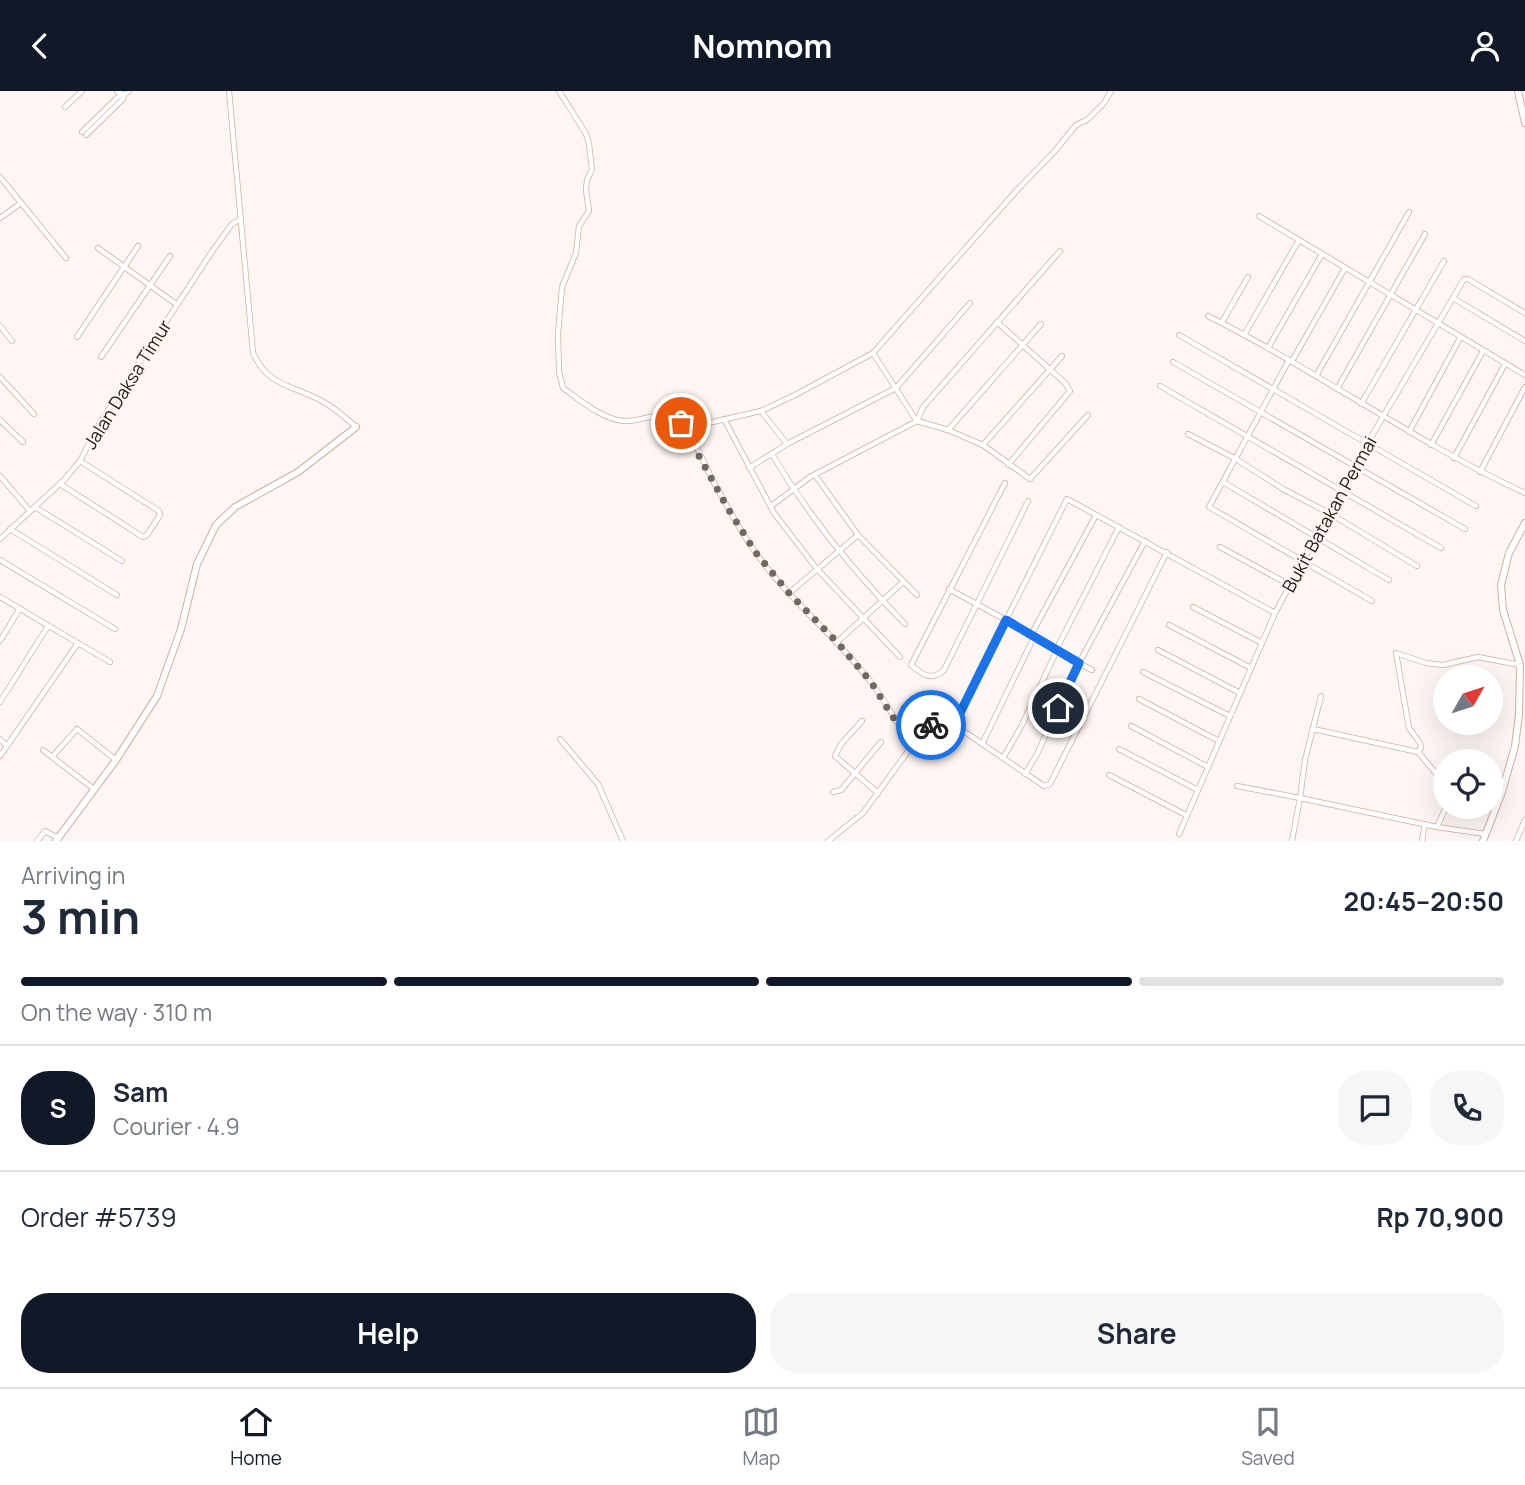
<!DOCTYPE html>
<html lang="en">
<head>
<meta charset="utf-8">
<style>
  :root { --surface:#fff; --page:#f6f6f7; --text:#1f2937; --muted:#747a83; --line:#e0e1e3; --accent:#111827 }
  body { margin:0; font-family:Manrope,sans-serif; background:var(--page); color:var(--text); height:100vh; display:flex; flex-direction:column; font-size:26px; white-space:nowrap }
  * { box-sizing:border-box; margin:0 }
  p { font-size:23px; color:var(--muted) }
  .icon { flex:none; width:38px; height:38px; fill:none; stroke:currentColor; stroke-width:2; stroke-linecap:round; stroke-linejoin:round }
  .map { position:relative; height:750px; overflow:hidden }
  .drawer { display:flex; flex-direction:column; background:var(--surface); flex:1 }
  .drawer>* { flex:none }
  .needle { width:46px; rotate:51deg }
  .buttons { position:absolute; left:1433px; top:574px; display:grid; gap:14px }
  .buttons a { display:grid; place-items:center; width:70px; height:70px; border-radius:50%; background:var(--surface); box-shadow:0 7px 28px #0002; font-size:35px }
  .pin { position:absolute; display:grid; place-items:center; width:60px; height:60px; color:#fff; margin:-30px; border:4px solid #fff; border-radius:50%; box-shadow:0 2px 7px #0007 }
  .courier { position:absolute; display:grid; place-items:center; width:70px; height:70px; margin:-35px; border:5px solid #1a73e8; border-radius:50%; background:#fff; color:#222; box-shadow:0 2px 9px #0007 }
  .head em { font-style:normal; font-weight:700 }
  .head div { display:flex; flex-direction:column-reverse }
  .head { display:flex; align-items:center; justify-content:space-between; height:119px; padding:0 21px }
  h1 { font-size:46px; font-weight:700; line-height:52px }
  .bar { display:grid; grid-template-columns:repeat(4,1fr); gap:10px 7px; align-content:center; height:84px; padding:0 21px }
  .bar i { height:9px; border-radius:5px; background:var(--line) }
  .bar .current { background:var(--accent) }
  .bar p { grid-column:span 4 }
  .line { display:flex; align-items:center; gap:18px; padding:0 21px; border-top:2px solid var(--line) }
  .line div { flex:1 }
  .round { display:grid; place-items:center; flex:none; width:74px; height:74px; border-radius:28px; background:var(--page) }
  .primary-button { display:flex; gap:14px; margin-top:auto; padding:14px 21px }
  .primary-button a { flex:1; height:80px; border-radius:28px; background:var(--accent); color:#fff; font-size:28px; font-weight:700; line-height:80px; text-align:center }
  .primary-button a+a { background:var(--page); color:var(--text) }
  header { display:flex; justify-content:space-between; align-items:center; height:91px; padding:0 21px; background:var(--accent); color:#fff; font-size:32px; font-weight:700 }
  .tabs { display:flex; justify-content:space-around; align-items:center; height:98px; border-top:2px solid var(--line); background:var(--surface); font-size:19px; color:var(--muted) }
  .tabs a { display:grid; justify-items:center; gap:4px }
  .tabs .current { color:var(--accent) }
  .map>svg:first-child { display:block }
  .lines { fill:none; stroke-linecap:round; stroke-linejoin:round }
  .street-casing { stroke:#d3af9e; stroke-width:6 }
  .secondary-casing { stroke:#d3af9e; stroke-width:8 }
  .street { stroke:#fff; stroke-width:4.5 }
  .secondary { stroke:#fff; stroke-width:6 }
  .done { stroke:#726761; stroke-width:7; stroke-dasharray:0 12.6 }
  .route { stroke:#1a73e8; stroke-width:9 }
  .labels { text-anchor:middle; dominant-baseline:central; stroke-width:5; stroke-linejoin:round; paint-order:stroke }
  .street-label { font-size:18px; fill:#271a13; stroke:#fef6f3 }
</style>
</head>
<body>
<header><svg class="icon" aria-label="back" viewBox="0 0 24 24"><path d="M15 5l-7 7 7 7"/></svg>Nomnom<svg class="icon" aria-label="person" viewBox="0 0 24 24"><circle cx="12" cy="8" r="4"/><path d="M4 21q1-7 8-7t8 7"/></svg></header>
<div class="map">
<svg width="1525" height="750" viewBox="0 0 1525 750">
  <rect width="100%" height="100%" fill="#fef6f3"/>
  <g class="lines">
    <defs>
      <g id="street">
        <path d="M 117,0 L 124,4 L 129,0"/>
        <path d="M 229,0 L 253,262 C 267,293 286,293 314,306 C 330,313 343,324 356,336"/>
        <path d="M 559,0 L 586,43 L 589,53 L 592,78 L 587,89 L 586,99 L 589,120 L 579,135 L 576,162 L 562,196 L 558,243 L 559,281 L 563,297 C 580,309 602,328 623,330 C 638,331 655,324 668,321 C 691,337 700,364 712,388 C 726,413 739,439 756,462 C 789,509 835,544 870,590 C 886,610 896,633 912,652"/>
        <path d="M 65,16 L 82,0"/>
        <path d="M 82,41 L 121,3"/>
        <path d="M 86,44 L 123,8 L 124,4"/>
        <path d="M 0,86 L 66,167"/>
        <path d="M 1259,125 L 1525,284"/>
        <path d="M 0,127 L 21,112"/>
        <path d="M 98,157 L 176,213"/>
        <path d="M 1453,207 L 1525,250"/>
        <path d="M 1208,225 C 1316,279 1415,351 1525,402"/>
        <path d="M 997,231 L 1065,292 L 1070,300 L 1008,374"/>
        <path d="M 1222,231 L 1248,186"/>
        <path d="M 0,235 L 12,250"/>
        <path d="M 1179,244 L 1476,415"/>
        <path d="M 1244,244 L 1299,149"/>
        <path d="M 77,246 L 138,155"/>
        <path d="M 1268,257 L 1322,163"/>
        <path d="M 873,262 L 916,329"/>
        <path d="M 101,266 L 170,165"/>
        <path d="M 1289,269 L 1209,416 L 1372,510"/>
        <path d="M 1292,270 L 1345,177"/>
        <path d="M 1173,271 L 1465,438"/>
        <path d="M 1316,285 L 1409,121"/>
        <path d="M 0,286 L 34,323"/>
        <path d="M 1160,295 L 1441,457"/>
        <path d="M 1337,298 L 1425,143"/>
        <path d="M 1361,313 L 1444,170"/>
        <path d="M 761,320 L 787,353"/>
        <path d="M 724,328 L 774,422 L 817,478 L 900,566"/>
        <path d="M 0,329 L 23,351"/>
        <path d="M 917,330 L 923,316 L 1060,160"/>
        <path d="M 686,337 L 761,320 L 795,304 L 873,262 L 1017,99 L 1054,61 L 1076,34 L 1087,29 L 1104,12 L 1111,0"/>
        <path d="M 948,339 L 983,354 L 1030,388 L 1088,324"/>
        <path d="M 1409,341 L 1460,247"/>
        <path d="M 1188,343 L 1236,368 L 1283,398 L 1329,422 L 1417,475"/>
        <path d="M 983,354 L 1062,265"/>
        <path d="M 1431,354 L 1483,260"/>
        <path d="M 772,363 C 809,426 854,481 905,533"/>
        <path d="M 1454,367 L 1505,273"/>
        <path d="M 749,377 L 787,353 L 896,297 L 970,212"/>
        <path d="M 1480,381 L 1525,296"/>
        <path d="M 815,384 L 858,444 L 917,504"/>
        <path d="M 0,385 L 30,420"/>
        <path d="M 1223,391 L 1389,489"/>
        <path d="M 1005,392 L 911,574 C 922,583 931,591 944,579 L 1028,410"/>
        <path d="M 60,393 L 143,446 L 147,444 L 160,424 L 159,420 L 80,370"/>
        <path d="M 771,415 L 810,386 L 917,330 L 948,339 L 1041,233"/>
        <path d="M 35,416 L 122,470"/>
        <path d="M 10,438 L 117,504"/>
        <path d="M 0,448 L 64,389 L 80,370 L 99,333 L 213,159 L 232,133 L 241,128"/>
        <path d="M 1220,456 L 1290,494"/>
        <path d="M 0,469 L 115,538"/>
        <path d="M 949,498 L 1006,529 L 1067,408 L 1275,522 L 1354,375 L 1464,188 L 1468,188 L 1525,222"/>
        <path d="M 789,502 L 858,444"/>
        <path d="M 0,506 L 110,571"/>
        <path d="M 1193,516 L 1262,552"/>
        <path d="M 1169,534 L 1251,577"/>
        <path d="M 1031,544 L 1096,424"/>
        <path d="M 0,550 L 20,517"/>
        <path d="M 837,551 L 903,491"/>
        <path d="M 1056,559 L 1119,436"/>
        <path d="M 1158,559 L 1240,602"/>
        <path d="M 1143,581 L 1230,625"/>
        <path d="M 1321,605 L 1305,669 L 1300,707 L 1437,736 L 1485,743"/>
        <path d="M 1139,608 L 1219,650"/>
        <path d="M 0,611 L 48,535"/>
        <path d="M 946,628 L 1044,695 L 1050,693 L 1167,461"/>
        <path d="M 862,630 L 841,653 L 835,665 L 878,702"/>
        <path d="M 1131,635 L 1208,676"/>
        <path d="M 1313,638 L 1418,661 L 1438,685 L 1446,707"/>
        <path d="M 0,648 L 7,655"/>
        <path d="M 560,648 L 598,693 L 623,750"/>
        <path d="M 982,653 L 1034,546"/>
        <path d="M 1119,658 L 1198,699"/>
        <path d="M 43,659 L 94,698"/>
        <path d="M 1418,661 L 1421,657 L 1420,652 L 1409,637 L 1396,562 L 1426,572 L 1443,574 L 1478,566 L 1520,574"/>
        <path d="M 0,665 L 78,552"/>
        <path d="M 52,666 L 77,638 L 116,669"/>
        <path d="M 1003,667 L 1022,634 L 1057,559"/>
        <path d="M 1025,683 L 1037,663 L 1079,572 L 1092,579"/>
        <path d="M 1109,684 L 1186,724"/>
        <path d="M 1237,695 L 1300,707 L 1292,750"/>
        <path d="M 833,701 L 841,699 L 881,651"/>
        <path d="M 1437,736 L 1446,716"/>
        <path d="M 1179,743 L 1275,522"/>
        <path d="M 37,750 L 45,740 L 58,747"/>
        <path d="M 828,750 L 863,722 L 922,641 L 932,633 L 960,622 L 1006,529 L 1079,572 L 1145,450"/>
        <path d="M 1422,750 L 1425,733"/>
        <path d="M 1516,750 L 1525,729"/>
      </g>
      <g id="secondary">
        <path d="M 1518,0 L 1525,32"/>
        <path d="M 56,750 L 116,669 L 157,605 L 181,538 L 197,473 L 216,434 L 235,416 L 298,381 L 356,336"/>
        <path d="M 1483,750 L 1502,701 L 1515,655 L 1519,623 L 1520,574 L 1503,519 L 1501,494 L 1509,462 L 1525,432"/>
      </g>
    </defs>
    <!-- street casing -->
    <use href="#street" class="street-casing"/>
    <!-- secondary casing -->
    <use href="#secondary" class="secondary-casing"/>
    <!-- street -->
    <use href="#street" class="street"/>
    <!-- secondary -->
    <use href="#secondary" class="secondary"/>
  </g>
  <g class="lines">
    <!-- done -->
    <path class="done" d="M 681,332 L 727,416 L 756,462 L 789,502 L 837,551 L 871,591 L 901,639 L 912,652 L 931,634"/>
    <!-- route -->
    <path class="route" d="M 931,634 L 960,622 L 1006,529 L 1079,572 L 1058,617"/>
  </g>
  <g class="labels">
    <!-- street labels -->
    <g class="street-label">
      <text transform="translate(127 293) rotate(-58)">Jalan Daksa Timur</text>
      <text transform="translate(1329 423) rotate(-61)">Bukit Batakan Permai</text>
    </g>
  </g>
</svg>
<div class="buttons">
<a><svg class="needle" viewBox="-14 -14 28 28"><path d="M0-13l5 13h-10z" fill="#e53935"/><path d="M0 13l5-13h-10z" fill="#747a83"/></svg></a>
<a><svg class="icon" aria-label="locate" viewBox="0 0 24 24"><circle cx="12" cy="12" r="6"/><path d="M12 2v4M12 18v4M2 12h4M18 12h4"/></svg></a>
</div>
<div class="pin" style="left:681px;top:332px;background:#ea580c"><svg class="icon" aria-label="bag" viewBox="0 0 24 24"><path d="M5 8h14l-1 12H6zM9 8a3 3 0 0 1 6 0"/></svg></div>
<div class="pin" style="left:1058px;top:617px;background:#1f2937"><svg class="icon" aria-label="home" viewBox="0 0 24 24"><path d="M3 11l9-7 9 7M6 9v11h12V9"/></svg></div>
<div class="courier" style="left:931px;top:634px"><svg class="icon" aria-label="bike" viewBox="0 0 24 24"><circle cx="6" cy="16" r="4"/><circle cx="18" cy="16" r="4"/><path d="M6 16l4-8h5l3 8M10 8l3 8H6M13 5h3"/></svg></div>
</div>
<section class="drawer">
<div class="head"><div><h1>3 min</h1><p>Arriving in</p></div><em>20:45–20:50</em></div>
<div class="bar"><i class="current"></i><i class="current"></i><i class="current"></i><i></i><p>On the way · 310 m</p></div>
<div class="line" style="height:126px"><b class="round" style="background:var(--accent);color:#fff">S</b><div><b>Sam</b><p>Courier · 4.9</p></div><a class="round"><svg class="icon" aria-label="chat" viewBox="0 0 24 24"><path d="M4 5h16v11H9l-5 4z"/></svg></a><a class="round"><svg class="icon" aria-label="phone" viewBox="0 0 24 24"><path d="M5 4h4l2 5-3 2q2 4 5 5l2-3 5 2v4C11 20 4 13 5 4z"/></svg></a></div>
<div class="line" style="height:91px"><div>Order #5739</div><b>Rp 70,900</b></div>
<div class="primary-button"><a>Help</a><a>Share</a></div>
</section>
<nav class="tabs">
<a class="current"><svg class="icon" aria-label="home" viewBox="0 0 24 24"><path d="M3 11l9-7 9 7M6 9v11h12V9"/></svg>Home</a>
<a><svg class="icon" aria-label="map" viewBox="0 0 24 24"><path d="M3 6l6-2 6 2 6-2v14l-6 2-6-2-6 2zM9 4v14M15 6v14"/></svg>Map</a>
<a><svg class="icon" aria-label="saved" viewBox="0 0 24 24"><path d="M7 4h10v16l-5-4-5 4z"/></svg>Saved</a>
</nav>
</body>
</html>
